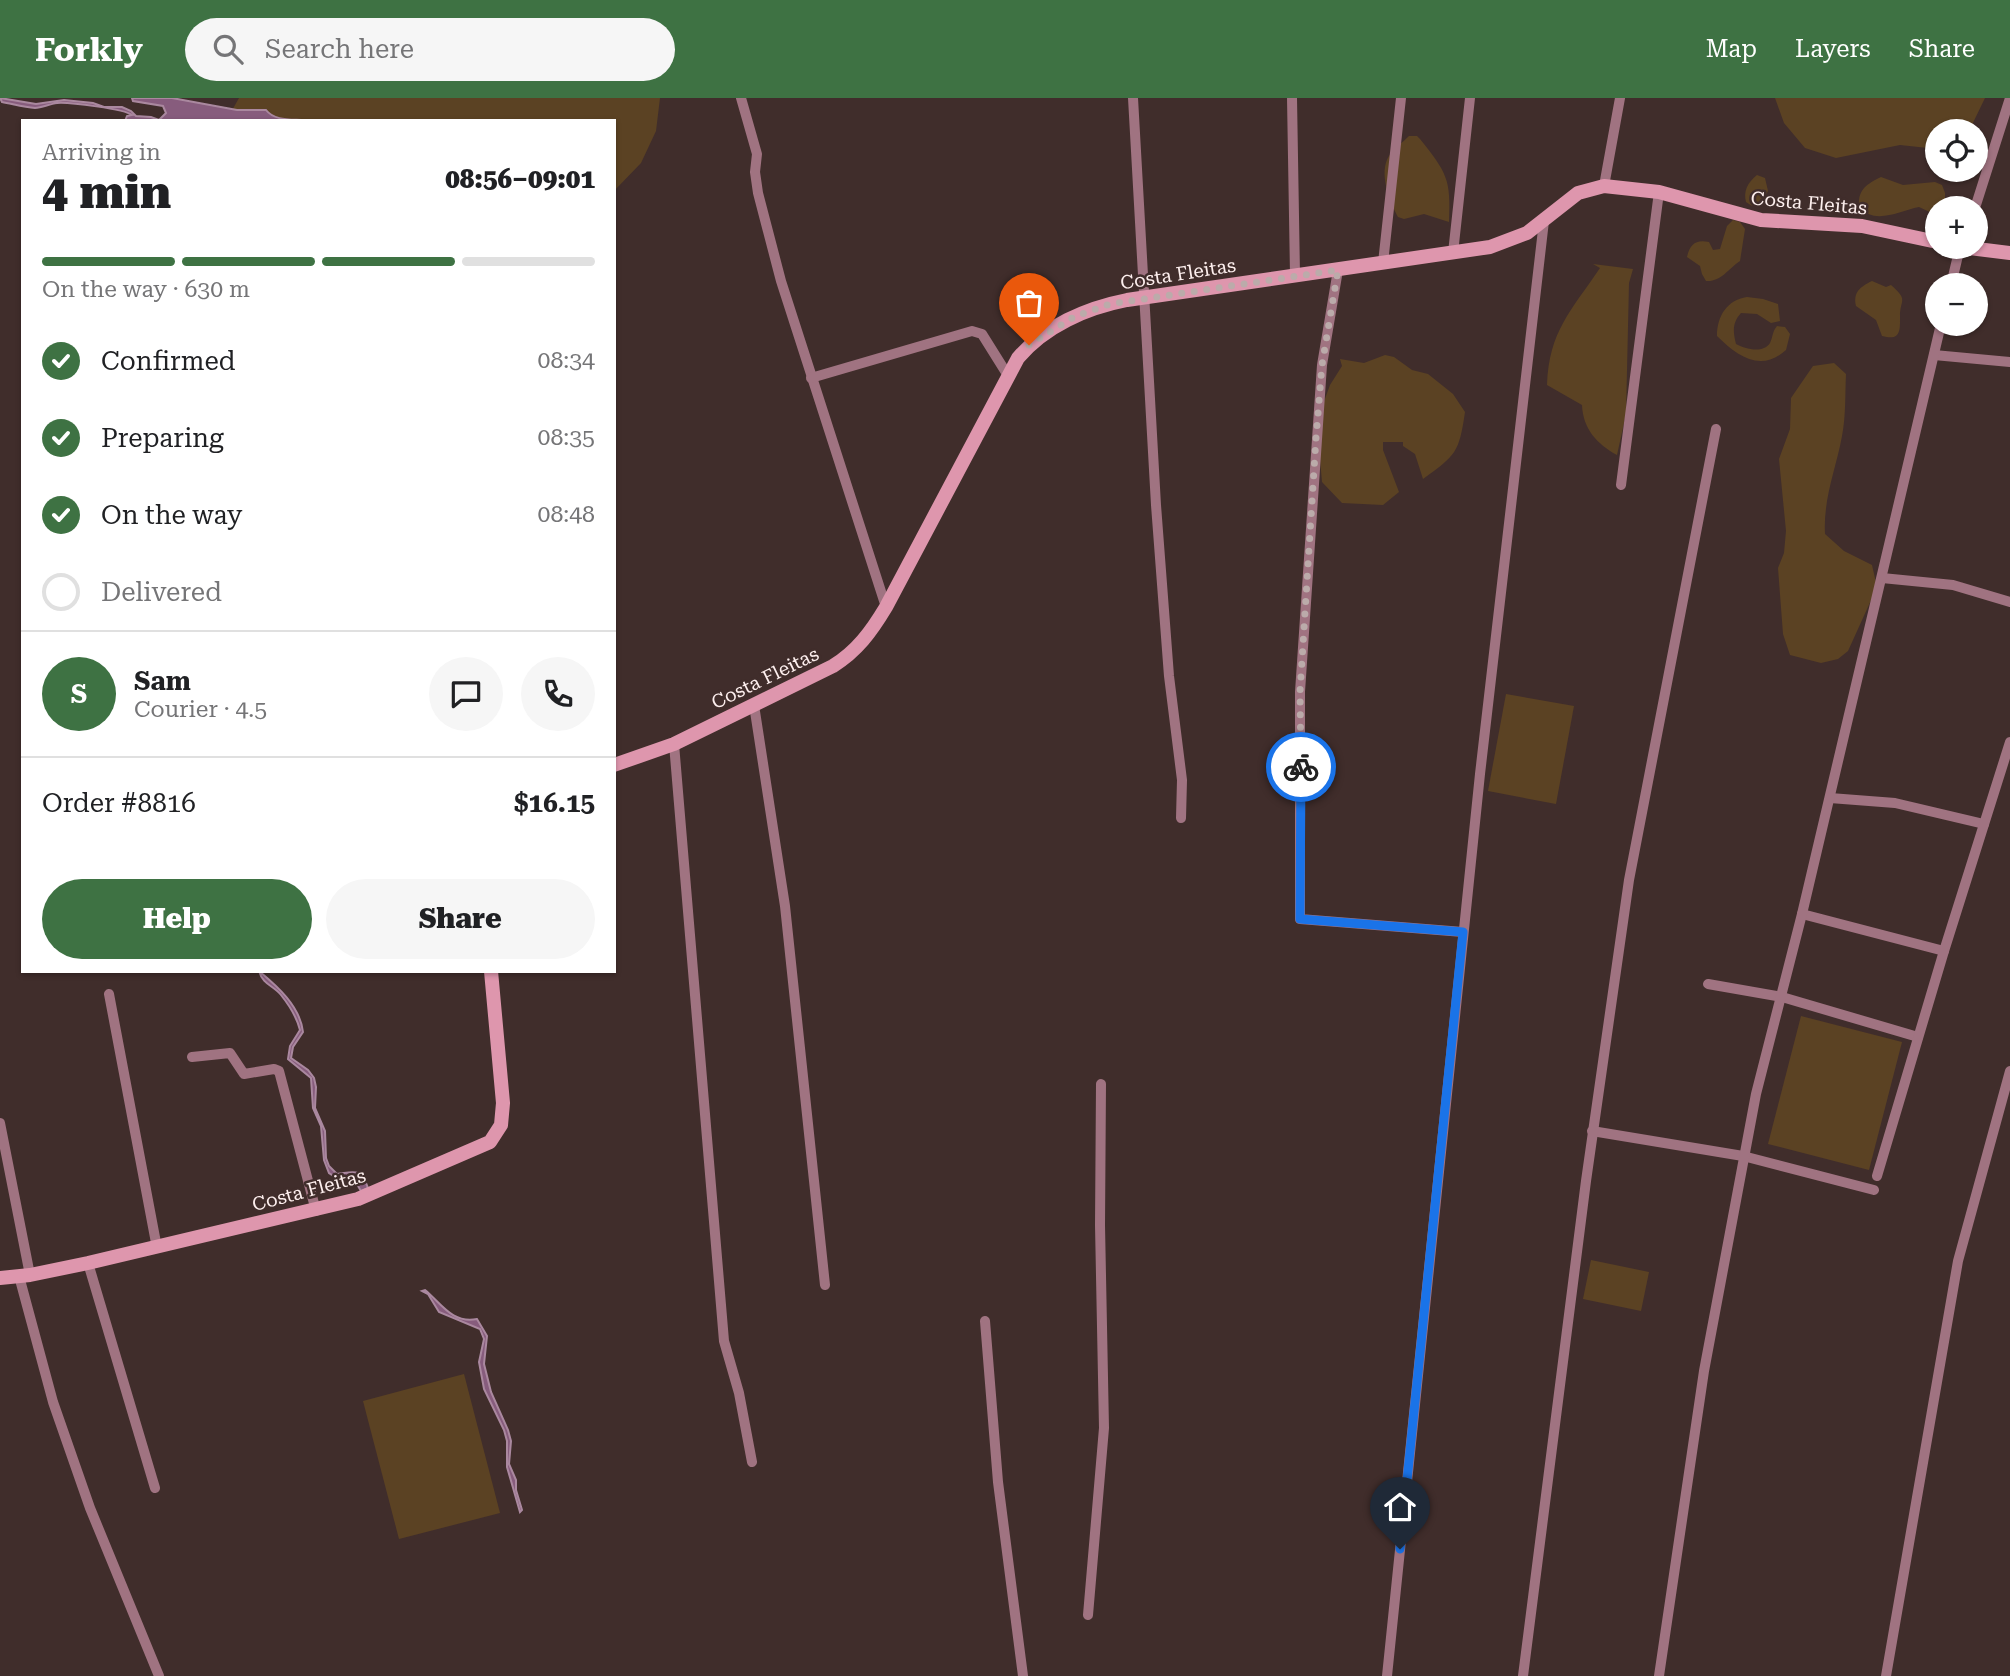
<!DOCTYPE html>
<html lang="en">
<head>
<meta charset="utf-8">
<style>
  :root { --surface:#fff; --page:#f6f6f6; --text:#202124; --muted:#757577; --line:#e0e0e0; --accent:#3e7243 }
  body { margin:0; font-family:"Roboto Serif",serif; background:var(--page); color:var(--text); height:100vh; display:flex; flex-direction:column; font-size:26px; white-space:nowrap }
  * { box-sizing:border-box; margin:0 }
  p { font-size:23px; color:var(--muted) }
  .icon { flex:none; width:38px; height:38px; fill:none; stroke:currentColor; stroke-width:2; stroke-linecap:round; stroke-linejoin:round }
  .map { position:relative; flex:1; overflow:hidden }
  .sheet { position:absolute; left:21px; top:21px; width:595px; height:854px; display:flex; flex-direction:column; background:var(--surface); border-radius:0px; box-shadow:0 2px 5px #0004 }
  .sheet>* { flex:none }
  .controls { position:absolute; left:1925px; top:21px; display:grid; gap:14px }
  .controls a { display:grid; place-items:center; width:63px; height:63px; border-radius:50%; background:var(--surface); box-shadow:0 2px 5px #0004; font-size:35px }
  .pin { position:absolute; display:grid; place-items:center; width:60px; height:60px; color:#fff; margin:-72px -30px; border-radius:50% 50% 50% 0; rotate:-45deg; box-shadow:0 0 7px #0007 }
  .pin .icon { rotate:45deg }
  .courier { position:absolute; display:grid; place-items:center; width:70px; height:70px; margin:-35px; border:5px solid #1a73e8; border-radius:50%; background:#fff; color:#222; box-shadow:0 2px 9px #0007 }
  .overview em { font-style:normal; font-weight:800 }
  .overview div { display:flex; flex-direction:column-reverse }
  .overview { display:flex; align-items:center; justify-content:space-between; height:119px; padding:0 21px }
  h1 { font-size:46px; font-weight:800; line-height:52px }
  .bar { display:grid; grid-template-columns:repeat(4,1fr); gap:10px 7px; align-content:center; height:84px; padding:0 21px }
  .bar i { height:9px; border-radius:5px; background:var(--line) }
  .bar .selected { background:var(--accent) }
  .bar p { grid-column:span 4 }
  .line { display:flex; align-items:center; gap:18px; padding:0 21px; border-top:2px solid var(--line) }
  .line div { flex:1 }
  .round { display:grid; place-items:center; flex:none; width:74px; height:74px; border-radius:37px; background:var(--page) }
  ol { padding:0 21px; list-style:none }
  li { display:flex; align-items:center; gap:21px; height:77px }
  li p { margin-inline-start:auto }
  li .icon { padding:7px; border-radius:50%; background:var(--accent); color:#fff; stroke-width:4 }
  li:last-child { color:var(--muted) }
  li i { width:38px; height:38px; border:4px solid var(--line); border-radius:50% }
  .button { display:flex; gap:14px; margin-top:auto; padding:14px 21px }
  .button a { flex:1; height:80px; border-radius:42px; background:var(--accent); color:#fff; font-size:28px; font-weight:800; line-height:80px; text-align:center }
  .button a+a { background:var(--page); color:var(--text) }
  header { display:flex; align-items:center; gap:42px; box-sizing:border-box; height:98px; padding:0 35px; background:var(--accent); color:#fff }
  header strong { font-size:33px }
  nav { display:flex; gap:38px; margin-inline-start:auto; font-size:24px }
  .search { width:490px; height:63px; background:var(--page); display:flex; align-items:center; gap:18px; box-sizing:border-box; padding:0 24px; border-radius:38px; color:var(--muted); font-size:26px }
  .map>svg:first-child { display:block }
  .green { fill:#5b4223 }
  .water { fill:#875c7d; stroke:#aa889f; stroke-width:2 }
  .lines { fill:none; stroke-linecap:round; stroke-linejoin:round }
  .street { stroke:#a07381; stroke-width:10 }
  .secondary { stroke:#de96ad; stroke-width:14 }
  .done { stroke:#bbabaa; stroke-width:7; stroke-dasharray:0 12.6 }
  .route { stroke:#1a73e8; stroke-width:9 }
  .labels { text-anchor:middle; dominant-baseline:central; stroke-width:5; stroke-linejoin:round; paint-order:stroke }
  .street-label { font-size:19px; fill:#fdefee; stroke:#402d2b }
</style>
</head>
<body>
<header>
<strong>Forkly</strong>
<div class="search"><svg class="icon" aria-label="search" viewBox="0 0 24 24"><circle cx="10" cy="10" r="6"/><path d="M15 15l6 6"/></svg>Search here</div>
<nav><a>Map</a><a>Layers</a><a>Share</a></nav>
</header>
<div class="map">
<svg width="2010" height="1578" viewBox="0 0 2010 1578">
  <rect width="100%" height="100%" fill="#402d2b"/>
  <!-- green -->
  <g class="green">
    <path d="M 239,0 L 660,0 L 656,33 L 641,65 L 614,93 L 614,23 L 226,23 Z"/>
    <path d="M 1775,0 L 1985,0 L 1969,33 L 1937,33 L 1937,51 L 1900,47 L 1836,60 L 1805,50 L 1784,25 Z"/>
    <path d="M 1409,38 L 1417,38 L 1420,41 C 1447,75 1451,81 1449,124 L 1424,116 L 1404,121 L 1398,119 C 1390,104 1378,75 1389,58 C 1394,51 1403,44 1409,38 Z"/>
    <path d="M 1757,77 L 1765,80 L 1768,93 L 1760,107 L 1752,108 L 1746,104 C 1743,93 1748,84 1757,77 Z"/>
    <path d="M 1881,79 L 1903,87 L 1935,84 L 1942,87 L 1945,95 L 1945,110 L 1937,110 L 1937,115 L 1934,116 L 1919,109 C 1899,113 1874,128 1859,108 C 1858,91 1867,86 1881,79 Z"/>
    <path d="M 1733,122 L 1740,124 L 1745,131 L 1740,163 C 1728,171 1721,184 1706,183 L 1702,176 L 1700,168 L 1687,159 C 1690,146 1696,141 1709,144 L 1713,152 L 1720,151 L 1727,128 Z"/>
    <path d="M 1593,166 L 1633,171 L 1629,185 L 1626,316 L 1617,357 C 1597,346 1583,331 1582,307 L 1547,287 C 1549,233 1571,213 1600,170 Z"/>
    <path d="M 1872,183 L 1886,189 L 1891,187 C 1909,203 1900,201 1900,218 C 1900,233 1901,243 1882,238 L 1876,222 L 1856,208 C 1853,194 1860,189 1872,183 Z"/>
    <path d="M 1747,199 L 1763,201 L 1778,206 L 1780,223 L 1771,225 L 1757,216 L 1741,215 C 1732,225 1733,234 1736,246 C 1745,251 1763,256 1770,245 C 1773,239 1772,234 1777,228 L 1785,229 L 1790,236 L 1786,252 C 1761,275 1737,258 1717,238 C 1717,218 1727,202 1747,199 Z"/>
    <path d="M 1385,257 L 1394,259 L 1412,272 L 1428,276 L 1453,296 L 1465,314 C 1459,355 1456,357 1423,381 L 1415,356 L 1403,348 L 1403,344 L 1383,344 L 1383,352 L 1399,394 L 1383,407 L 1342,405 L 1322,384 L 1319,350 L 1322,309 L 1330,287 L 1342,268 L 1340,261 L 1364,265 Z"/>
    <path d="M 1834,265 L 1846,276 C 1845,296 1846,318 1842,338 C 1836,371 1823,401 1825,436 L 1844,453 L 1872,467 L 1877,489 L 1848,553 L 1838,561 L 1821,565 L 1790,557 L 1783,536 L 1778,470 L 1784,455 L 1786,433 L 1779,361 L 1790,331 L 1791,300 L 1813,268 Z"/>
    <path d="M 1506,596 L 1574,608 L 1556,706 L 1488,693 Z"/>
    <path d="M 1801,918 L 1902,944 L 1869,1072 L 1768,1046 Z"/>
    <path d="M 1591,1162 L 1649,1174 L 1641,1213 L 1583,1201 Z"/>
    <path d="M 464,1276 L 500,1415 L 399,1441 L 363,1303 Z"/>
  </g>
  <!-- water -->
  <g class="water">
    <path d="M 0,0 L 36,6 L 64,2 L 93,5 L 104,9 L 122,9 L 131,13 L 136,18 L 151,19 L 159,22 L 166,15 L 163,8 L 133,3 L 132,0 L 172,0 L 237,12 L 266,12 C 276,25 297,20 311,23 L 125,23 L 127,18 L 132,17 C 125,11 69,4 57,5 C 49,6 42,10 35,10 C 24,9 13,6 2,4 Z"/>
    <path d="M 259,873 C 277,888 300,908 303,934 L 293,949 L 291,960 L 308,972 L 314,980 L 316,989 L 315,1010 L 325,1033 L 326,1060 L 329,1068 L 337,1076 C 354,1074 361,1069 368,1090 L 361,1093 L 352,1078 L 335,1079 L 329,1075 L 324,1062 L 321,1028 L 313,1010 L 311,980 L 288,961 L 290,948 L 300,932 C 297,920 289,907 281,897 C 273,887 263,887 259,873 Z"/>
    <path d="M 425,1192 C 441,1205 452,1226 477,1221 L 487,1238 L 484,1266 L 491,1294 L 508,1332 L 511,1343 L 509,1366 L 516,1382 L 516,1392 L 522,1412 L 520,1414 L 507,1369 L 507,1343 L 504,1332 L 484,1291 L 479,1264 L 484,1241 L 480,1231 L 439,1214 L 428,1196 L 422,1193 Z"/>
  </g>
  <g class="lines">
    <!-- street -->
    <g class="street">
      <path d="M 741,0 L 757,56 L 755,74 L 758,95 L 781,183 L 886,509"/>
      <path d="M 1133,0 L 1156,407 L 1169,578 L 1182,682 L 1181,720"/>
      <path d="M 1292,0 L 1295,177"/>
      <path d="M 1604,88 L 1620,0"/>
      <path d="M 1975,110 L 2010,0"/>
      <path d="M 1453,155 L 1470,0"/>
      <path d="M 1383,165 L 1401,0"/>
      <path d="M 1338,172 L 1322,267 L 1300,594 L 1300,821 L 1463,834"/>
      <path d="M 1951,187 L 1960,149"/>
      <path d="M 1934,257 L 2010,264"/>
      <path d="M 811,280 L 972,233 L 982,236 L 1007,276"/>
      <path d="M 1621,387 L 1659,94"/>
      <path d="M 1882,480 L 1953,487 L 2010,504"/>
      <path d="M 754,607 L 785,808 L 825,1187"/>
      <path d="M 674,646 L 724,1243 L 739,1295 L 752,1364"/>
      <path d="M 1830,700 L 1895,705 L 1984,726"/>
      <path d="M 1802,816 L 1944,853"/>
      <path d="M 1708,886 L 1782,899 L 1918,939"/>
      <path d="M 109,896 L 157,1150"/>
      <path d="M 192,959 L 230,955 L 244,976 L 274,971 L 279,973 L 316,1113"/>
      <path d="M 0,1025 L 30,1177"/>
      <path d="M 1592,1033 L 1743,1058 L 1874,1092"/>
      <path d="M 1877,1078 L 1944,853 L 2010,644"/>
      <path d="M 88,1165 L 155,1390"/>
      <path d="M 19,1178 L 53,1304 L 90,1410 L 159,1578"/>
      <path d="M 985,1223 L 998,1384 L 1023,1578"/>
      <path d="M 1088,1517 L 1104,1330 L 1100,1127 L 1101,986"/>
      <path d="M 1387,1578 L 1480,676 L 1544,123"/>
      <path d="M 1523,1578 L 1586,1083 L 1629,782 L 1716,331"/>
      <path d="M 1659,1578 L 1704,1273 L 1756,996 L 1802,816 L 1941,226"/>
      <path d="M 1886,1578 L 1958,1163 L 2010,973"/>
    </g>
    <!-- secondary -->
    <g class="secondary">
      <path d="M 1961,149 L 2010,155"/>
      <path d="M 614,667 L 674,646 L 833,568 C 857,553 871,534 886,509 L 1018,260 C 1045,228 1086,210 1127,202 L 1490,149 L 1527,135 L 1578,95 L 1604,88 L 1659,94 L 1761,122 L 1862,128 L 1937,144"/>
      <path d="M 0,1180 L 30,1177 L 88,1165 L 358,1101 L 490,1044 L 501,1027 L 503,1005 L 491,873"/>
    </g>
  </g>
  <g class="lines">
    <!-- done -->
    <path class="done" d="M 1029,247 L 1074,219 L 1110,206 L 1338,172 L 1322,267 L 1316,340 L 1300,594 L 1301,669"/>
    <!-- route -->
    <path class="route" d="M 1301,669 L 1300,821 L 1463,834 L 1400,1451"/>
  </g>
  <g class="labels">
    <!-- street labels -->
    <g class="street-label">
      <text transform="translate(1809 105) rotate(5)">Costa Fleitas</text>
      <text transform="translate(1178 176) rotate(-9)">Costa Fleitas</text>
      <text transform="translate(765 580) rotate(-26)">Costa Fleitas</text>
      <text transform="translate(309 1092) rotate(-15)">Costa Fleitas</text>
    </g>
  </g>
</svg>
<div class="controls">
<a><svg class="icon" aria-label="locate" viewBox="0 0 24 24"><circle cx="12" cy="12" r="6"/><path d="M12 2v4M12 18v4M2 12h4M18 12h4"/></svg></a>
<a>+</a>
<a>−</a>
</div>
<div class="pin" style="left:1029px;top:247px;background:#ea580c"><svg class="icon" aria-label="bag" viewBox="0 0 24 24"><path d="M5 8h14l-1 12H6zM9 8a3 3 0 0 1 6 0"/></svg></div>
<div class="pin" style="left:1400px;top:1451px;background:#1f2937"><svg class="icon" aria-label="home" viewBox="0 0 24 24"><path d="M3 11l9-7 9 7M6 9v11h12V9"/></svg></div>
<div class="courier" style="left:1301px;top:669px"><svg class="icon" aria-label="bike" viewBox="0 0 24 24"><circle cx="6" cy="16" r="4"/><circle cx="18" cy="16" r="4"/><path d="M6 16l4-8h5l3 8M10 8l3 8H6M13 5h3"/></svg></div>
<section class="sheet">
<div class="overview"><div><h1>4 min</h1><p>Arriving in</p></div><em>08:56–09:01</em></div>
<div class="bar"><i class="selected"></i><i class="selected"></i><i class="selected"></i><i></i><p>On the way · 630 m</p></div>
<ol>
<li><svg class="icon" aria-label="check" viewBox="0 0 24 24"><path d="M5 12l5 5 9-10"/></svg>Confirmed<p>08:34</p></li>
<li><svg class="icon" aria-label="check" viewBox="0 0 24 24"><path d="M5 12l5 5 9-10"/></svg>Preparing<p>08:35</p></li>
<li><svg class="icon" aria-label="check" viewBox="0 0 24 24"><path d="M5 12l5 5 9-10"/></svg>On the way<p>08:48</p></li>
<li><i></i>Delivered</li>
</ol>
<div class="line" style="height:126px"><b class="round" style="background:var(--accent);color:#fff">S</b><div><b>Sam</b><p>Courier · 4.5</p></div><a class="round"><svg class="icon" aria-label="chat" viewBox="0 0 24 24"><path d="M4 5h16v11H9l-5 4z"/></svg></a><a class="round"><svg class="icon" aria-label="phone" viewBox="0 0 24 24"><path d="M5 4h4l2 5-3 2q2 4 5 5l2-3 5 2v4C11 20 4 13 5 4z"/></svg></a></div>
<div class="line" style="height:91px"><div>Order #8816</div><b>$16.15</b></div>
<div class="button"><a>Help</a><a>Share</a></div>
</section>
</div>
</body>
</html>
